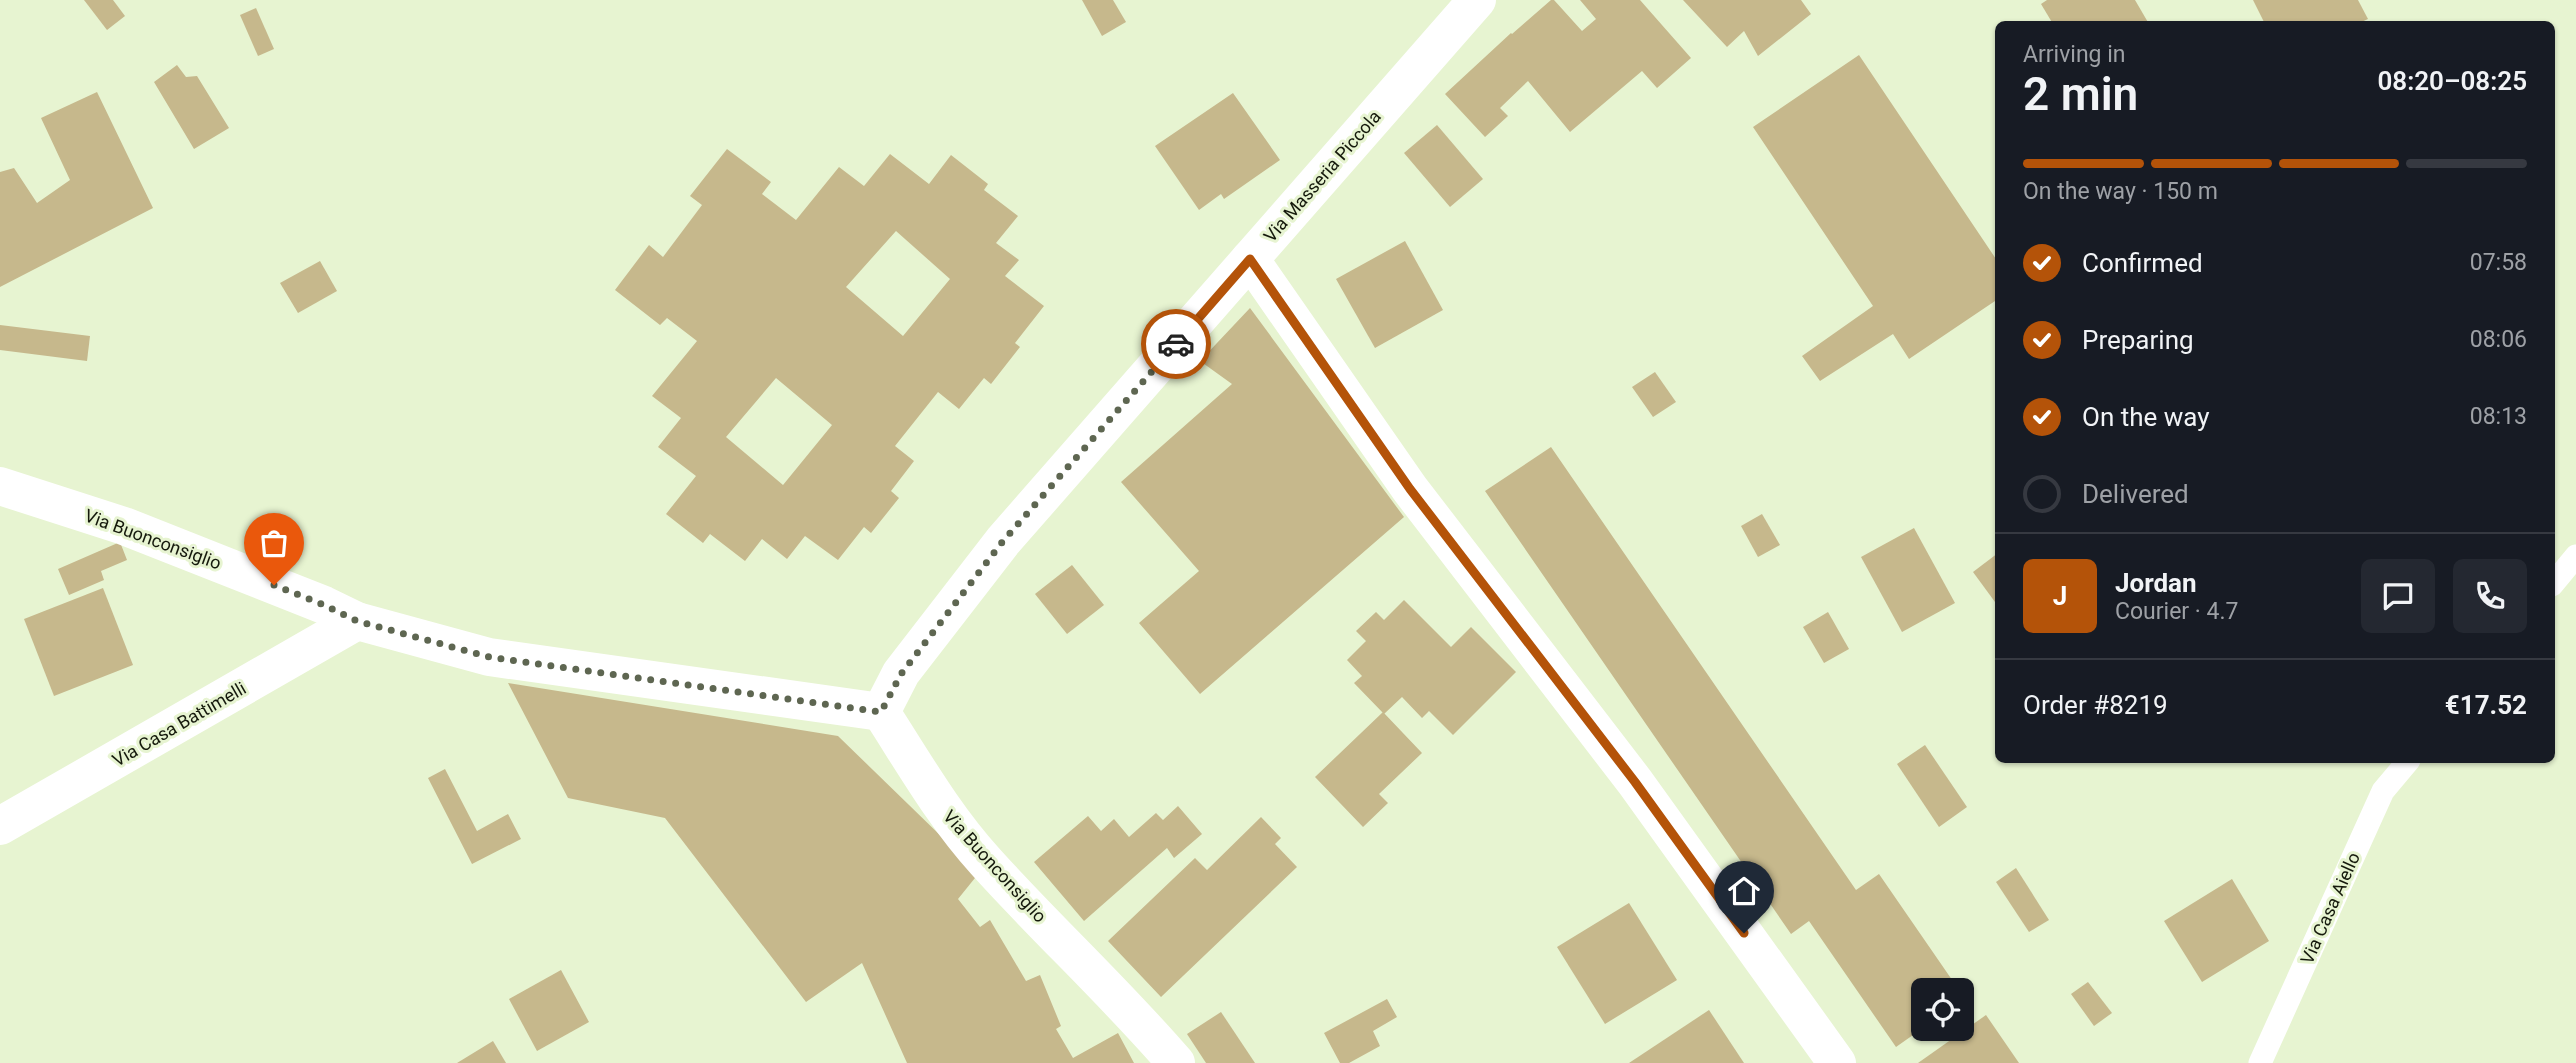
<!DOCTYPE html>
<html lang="en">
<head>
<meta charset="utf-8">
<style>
  :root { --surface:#171b24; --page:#242831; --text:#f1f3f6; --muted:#9ea1a6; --line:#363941; --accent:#b45309 }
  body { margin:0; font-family:Roboto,sans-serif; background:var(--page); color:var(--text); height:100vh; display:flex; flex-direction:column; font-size:26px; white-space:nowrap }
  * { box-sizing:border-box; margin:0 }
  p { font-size:23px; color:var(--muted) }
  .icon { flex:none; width:38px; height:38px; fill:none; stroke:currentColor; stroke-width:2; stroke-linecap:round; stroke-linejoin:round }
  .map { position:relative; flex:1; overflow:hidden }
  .side { position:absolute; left:1995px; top:21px; width:560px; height:742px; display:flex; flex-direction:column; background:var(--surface); border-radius:10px; box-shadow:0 2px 5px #0004 }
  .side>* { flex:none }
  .fabs { position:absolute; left:1911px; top:978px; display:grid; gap:14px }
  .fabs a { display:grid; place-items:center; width:63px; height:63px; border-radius:10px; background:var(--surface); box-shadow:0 2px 5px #0004; font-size:35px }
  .pin { position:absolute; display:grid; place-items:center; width:60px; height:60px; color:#fff; margin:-72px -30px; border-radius:50% 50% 50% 0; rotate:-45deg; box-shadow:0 0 7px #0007 }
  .pin .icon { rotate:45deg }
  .courier { position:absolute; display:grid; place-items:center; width:70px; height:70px; margin:-35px; border:5px solid #b45309; border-radius:50%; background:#fff; color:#222; box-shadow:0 2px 9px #0007 }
  .overview em { font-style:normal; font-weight:600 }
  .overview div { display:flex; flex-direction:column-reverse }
  .overview { display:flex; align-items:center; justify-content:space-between; height:119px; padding:0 28px }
  h1 { font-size:46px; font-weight:600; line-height:52px }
  .bar { display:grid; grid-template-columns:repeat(4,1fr); gap:10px 7px; align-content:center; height:84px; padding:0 28px }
  .bar i { height:9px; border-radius:5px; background:var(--line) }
  .bar .on { background:var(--accent) }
  .bar p { grid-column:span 4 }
  .line { display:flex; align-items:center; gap:18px; padding:0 28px; border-top:2px solid var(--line) }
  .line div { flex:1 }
  .round { display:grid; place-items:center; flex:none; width:74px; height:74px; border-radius:10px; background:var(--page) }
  ol { padding:0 28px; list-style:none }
  li { display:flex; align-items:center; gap:21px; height:77px }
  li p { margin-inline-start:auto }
  li .icon { padding:7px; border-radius:50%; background:var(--accent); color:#fff; stroke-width:4 }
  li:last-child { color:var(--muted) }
  li i { width:38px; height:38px; border:4px solid var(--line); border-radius:50% }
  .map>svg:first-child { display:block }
  .building { fill:#c6b88c; fill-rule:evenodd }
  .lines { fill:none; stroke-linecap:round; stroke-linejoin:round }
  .lane { stroke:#fff; stroke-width:23 }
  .street { stroke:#fff; stroke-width:38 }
  .done { stroke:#5e6651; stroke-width:7; stroke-dasharray:0 12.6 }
  .route { stroke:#b45309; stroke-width:9 }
  .labels { text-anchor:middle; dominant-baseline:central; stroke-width:6; stroke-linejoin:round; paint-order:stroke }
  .street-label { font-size:18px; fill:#15190c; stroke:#e7f4d1 }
</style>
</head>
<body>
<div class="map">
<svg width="2576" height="1063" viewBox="0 0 2576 1063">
  <rect width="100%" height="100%" fill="#e7f4d1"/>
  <!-- building -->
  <g class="building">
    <path d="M 84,0 L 113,0 L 125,16 L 107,30 Z"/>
    <path d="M 1082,0 L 1113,0 L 1126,22 L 1102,36 Z"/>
    <path d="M 1551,0 L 1554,0 L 1582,31 L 1596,19 L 1580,0 L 1640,0 L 1691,58 L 1657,88 L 1642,71 L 1570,132 L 1528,81 L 1500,108 L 1508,116 L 1485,137 L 1445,94 L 1511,33 L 1512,34 Z"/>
    <path d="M 1683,0 L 1801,0 L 1811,14 L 1758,56 L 1744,31 L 1727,47 Z"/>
    <path d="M 2047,0 L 2135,0 L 2149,24 L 2053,24 L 2041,4 Z"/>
    <path d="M 2253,0 L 2358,0 L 2368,19 L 2357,24 L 2265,24 Z"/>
    <path d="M 256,8 L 274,49 L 258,56 L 240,15 Z"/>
    <path d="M 1859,55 L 1998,262 L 1998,299 L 1909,359 L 1893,334 L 1820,381 L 1802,356 L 1873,306 L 1753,127 Z"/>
    <path d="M 177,65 L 186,77 L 197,76 L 229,128 L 194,149 L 154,82 Z"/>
    <path d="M 97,92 L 153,208 L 0,287 L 0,172 L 14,168 L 37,203 L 70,180 L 41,118 Z"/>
    <path d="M 1233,93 L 1280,160 L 1224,199 L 1221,194 L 1199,210 L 1155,146 Z"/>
    <path d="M 1437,125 L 1483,179 L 1450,207 L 1404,153 Z"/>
    <path d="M 727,149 L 771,182 L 762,194 L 796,220 L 839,167 L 864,186 L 890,154 L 929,184 L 951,155 L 988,184 L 984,190 L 1018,216 L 996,243 L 1019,260 L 1005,276 L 1044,306 L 1015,343 L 1020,347 L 991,384 L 984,378 L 959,409 L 938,392 L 895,446 L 914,461 L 891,491 L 899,498 L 871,533 L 864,527 L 838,560 L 805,536 L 787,559 L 762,539 L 745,561 L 710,534 L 703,543 L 666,514 L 696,476 L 658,447 L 681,418 L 652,396 L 697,341 L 667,318 L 660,325 L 615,290 L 649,245 L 663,257 L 702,205 L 690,196 ZM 896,231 L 950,279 L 903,336 L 846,287 ZM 776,378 L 832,425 L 783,485 L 726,437 Z"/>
    <path d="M 1405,241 L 1443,310 L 1375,348 L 1336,279 Z"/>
    <path d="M 320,261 L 337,291 L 298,313 L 280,283 Z"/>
    <path d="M 1250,308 L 1404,517 L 1200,694 L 1139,623 L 1199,571 L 1121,482 L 1232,384 L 1200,361 Z"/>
    <path d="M 0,325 L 90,336 L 87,361 L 0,350 Z"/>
    <path d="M 1655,372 L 1676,402 L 1653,417 L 1632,387 Z"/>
    <path d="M 1551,447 L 1856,890 L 1879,874 L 1959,990 L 1923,990 L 1923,1028 L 1896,1047 L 1809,921 L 1791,934 L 1485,491 Z"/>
    <path d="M 1762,514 L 1780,545 L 1758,557 L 1741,526 Z"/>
    <path d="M 1914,528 L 1955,603 L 1902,632 L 1861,557 Z"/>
    <path d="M 120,542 L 127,560 L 101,571 L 104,580 L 69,595 L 58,569 Z"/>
    <path d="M 1998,553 L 1998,599 L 1995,602 L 1973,572 Z"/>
    <path d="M 1072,565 L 1104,605 L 1067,634 L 1035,594 Z"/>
    <path d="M 103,588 L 133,665 L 54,696 L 24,619 Z"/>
    <path d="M 1404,600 L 1451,647 L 1471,627 L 1516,672 L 1453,735 L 1429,711 L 1422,718 L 1402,697 L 1384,714 L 1354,683 L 1362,676 L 1347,660 L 1366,641 L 1356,631 L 1376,612 L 1384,620 Z"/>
    <path d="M 1828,612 L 1849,649 L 1824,663 L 1803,627 Z"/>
    <path d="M 508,683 L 838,736 L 979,873 L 958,899 L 980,927 L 990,920 L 1026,981 L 1040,975 L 1061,1026 L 1056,1029 L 1073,1058 L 1118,1033 L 1134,1063 L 907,1063 L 862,963 L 806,1002 L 665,818 L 568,798 Z"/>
    <path d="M 1383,712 L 1422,753 L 1379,794 L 1388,803 L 1363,827 L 1315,777 Z"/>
    <path d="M 1925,745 L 1967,807 L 1939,827 L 1897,764 Z"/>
    <path d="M 445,769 L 477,831 L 508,814 L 521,839 L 472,864 L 428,778 Z"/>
    <path d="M 1178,806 L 1202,834 L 1174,858 L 1167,848 L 1084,921 L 1034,862 L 1088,816 L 1101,831 L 1114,819 L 1129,837 L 1156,813 L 1163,820 Z"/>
    <path d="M 1261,817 L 1281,838 L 1275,844 L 1297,867 L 1161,997 L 1108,941 L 1195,858 L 1207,870 Z"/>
    <path d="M 2016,868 L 2049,920 L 2029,932 L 1996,882 Z"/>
    <path d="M 2232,879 L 2269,941 L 2202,982 L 2164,921 Z"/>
    <path d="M 1629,903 L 1677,980 L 1605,1024 L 1557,947 Z"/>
    <path d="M 561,970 L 589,1022 L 537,1051 L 509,999 Z"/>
    <path d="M 2088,982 L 2112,1013 L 2094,1026 L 2071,994 Z"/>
    <path d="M 1387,999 L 1397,1017 L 1373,1031 L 1380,1046 L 1349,1063 L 1340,1063 L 1324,1033 Z"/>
    <path d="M 1709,1010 L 1744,1063 L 1629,1063 Z"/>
    <path d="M 1221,1012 L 1255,1063 L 1206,1063 L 1187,1034 Z"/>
    <path d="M 1986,1015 L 2019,1063 L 1918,1063 Z"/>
    <path d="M 493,1041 L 506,1063 L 457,1063 Z"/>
  </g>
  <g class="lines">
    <!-- lane -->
    <g class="lane">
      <path d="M 2552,585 L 2576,556"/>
      <path d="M 2260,1063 L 2383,791 L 2409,760"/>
    </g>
    <!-- street -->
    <g class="street">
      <path d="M 1250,259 L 1410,489 L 1635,782 L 1837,1063"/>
      <path d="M 0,486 L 124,526 L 324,605 L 357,621 L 489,657 L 881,712"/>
      <path d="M 881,712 L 901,673 L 1003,541 L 1477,0"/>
      <path d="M 881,712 C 914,763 944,816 985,861 C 1047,930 1115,992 1176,1063"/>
      <path d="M 0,826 L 357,621"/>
    </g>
  </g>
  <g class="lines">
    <!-- done -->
    <path class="done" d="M 274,585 L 324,605 L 357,621 L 489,657 L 881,712 L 901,674 L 1003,541 L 1176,344"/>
    <!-- route -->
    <path class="route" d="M 1176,344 L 1250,259 L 1410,489 L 1635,782 L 1744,933"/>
  </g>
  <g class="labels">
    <!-- street labels -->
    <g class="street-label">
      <text transform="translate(1322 176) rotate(-49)">Via Masseria Piccola</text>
      <text transform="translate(153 539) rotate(20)">Via Buonconsiglio</text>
      <text transform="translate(179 724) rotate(-30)">Via Casa Battimelli</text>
      <text transform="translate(995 866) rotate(48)">Via Buonconsiglio</text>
      <text transform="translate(2330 908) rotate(-66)">Via Casa Aiello</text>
    </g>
  </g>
</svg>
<div class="fabs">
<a><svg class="icon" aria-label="locate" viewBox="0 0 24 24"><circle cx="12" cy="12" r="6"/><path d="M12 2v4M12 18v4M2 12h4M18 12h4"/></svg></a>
</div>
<div class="pin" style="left:274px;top:585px;background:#ea580c"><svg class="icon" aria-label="bag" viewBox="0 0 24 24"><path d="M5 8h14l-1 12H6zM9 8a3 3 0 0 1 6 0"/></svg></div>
<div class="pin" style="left:1744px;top:933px;background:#1f2937"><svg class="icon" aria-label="home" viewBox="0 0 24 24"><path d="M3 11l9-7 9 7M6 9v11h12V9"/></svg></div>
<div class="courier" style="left:1176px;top:344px"><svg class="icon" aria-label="car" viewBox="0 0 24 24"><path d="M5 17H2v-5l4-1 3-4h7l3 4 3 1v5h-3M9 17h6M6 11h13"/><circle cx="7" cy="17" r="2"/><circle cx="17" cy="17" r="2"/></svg></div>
<section class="side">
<div class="overview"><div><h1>2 min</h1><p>Arriving in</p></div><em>08:20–08:25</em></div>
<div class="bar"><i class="on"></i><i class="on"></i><i class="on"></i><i></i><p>On the way · 150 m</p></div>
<ol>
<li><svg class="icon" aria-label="check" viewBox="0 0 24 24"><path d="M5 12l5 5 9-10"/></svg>Confirmed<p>07:58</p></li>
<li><svg class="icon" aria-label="check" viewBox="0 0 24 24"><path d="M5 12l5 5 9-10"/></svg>Preparing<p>08:06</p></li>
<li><svg class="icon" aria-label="check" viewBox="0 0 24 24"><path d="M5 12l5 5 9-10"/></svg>On the way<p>08:13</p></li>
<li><i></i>Delivered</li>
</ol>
<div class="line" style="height:126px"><b class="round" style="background:var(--accent);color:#fff">J</b><div><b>Jordan</b><p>Courier · 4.7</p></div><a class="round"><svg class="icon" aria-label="chat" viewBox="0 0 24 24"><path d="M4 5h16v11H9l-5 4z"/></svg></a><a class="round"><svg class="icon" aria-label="phone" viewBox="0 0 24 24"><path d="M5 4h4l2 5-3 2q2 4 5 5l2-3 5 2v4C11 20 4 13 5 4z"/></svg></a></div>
<div class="line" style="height:91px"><div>Order #8219</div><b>€17.52</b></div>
</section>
</div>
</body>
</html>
